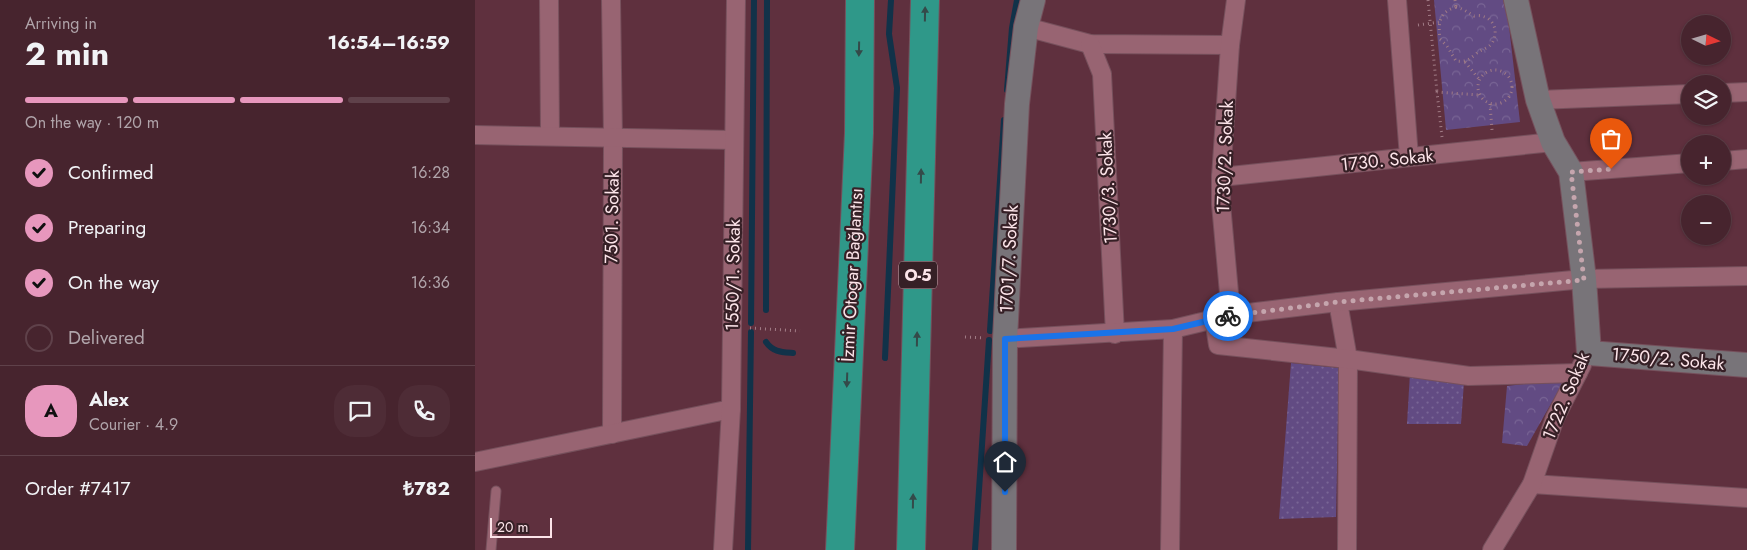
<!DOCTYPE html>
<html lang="en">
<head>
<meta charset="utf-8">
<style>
  :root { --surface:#47242e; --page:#4e2c36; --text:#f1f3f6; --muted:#b0a4aa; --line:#5f414a; --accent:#e797bd }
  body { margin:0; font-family:Jost,sans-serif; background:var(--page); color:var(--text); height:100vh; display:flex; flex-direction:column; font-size:19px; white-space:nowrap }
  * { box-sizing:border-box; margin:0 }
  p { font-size:16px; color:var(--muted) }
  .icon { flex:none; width:28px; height:28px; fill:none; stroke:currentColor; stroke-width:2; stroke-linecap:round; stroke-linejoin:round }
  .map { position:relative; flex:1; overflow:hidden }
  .sheet { display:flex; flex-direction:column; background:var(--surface); width:475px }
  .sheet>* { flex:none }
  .needle { width:32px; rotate:95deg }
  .tools { position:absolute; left:1206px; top:15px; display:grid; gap:10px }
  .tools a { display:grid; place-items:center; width:50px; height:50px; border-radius:50%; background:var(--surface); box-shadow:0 1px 4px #0004,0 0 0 1px var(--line); font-size:25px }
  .scale { position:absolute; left:15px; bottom:12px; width:62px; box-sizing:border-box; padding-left:5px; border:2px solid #fce4e9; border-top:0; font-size:14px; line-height:18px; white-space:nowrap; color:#fce4e9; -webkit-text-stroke:4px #362026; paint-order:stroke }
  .pin { position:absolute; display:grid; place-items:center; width:42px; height:42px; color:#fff; margin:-51px -21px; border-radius:50% 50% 50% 0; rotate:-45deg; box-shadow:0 0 5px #0007 }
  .pin .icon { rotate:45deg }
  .courier { position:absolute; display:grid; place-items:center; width:50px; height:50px; margin:-25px; border:4px solid #1a73e8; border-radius:50%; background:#fff; color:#222; box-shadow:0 1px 6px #0007 }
  .headline em { font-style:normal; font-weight:700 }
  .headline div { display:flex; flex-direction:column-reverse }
  .headline { display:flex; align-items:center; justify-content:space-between; height:85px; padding:0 25px }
  h1 { font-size:32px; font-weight:700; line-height:38px }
  .bar { display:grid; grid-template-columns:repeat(4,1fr); gap:8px 5px; align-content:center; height:60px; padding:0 25px }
  .bar i { height:6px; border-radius:4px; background:var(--line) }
  .bar .selected { background:var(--accent) }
  .bar p { grid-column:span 4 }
  .line { display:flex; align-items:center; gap:12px; padding:0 25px; border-top:1px solid var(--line) }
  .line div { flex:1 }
  .round { display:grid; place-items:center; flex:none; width:52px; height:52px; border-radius:20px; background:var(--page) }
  ol { padding:0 25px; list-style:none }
  li { display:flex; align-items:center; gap:15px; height:55px }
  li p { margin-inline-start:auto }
  li .icon { padding:5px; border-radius:50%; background:var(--accent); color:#111; stroke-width:4 }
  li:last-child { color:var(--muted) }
  li i { width:28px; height:28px; border:2px solid var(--line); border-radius:50% }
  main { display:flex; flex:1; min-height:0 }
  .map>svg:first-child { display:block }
  .grass { fill:url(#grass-dots) }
  .park { fill:url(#park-crowns) }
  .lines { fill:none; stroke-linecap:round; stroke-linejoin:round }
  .stream { stroke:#113249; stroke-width:6 }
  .lane-casing { stroke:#76505c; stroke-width:11 }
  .street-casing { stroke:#76505c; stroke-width:20 }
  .secondary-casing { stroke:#76505c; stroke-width:26 }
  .highway-casing { stroke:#76505c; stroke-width:30 }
  .path { stroke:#a17c86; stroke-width:3; stroke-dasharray:1 4; stroke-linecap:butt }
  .lane { stroke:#986472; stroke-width:9 }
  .street { stroke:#986472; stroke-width:18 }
  .secondary { stroke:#787479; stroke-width:24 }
  .highway { stroke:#2f9889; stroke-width:28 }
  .oneway { fill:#344a49 }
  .done { stroke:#c5a5ad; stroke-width:5; stroke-dasharray:0 9 }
  .route { stroke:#1a73e8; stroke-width:6 }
  .labels { text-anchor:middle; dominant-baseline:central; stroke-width:4.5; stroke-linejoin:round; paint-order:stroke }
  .shield { fill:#362026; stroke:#c1a9ae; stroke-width:1 }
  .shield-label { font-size:16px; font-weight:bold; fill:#fce4e9 }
  .street-label { font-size:18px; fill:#fce4e9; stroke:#362026 }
</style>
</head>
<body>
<main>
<section class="sheet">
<div class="headline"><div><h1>2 min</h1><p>Arriving in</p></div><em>16:54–16:59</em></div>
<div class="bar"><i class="selected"></i><i class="selected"></i><i class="selected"></i><i></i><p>On the way · 120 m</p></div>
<ol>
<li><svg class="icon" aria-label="check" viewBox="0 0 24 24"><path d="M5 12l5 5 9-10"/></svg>Confirmed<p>16:28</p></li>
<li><svg class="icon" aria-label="check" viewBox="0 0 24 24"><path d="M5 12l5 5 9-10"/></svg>Preparing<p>16:34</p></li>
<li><svg class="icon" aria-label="check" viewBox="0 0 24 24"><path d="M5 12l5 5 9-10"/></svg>On the way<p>16:36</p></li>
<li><i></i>Delivered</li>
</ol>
<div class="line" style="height:90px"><b class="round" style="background:var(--accent);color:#111">A</b><div><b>Alex</b><p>Courier · 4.9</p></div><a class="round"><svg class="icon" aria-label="chat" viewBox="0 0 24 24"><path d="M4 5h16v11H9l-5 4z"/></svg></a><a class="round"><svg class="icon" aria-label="phone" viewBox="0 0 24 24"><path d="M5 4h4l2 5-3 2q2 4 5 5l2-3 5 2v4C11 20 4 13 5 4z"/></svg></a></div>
<div class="line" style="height:65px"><div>Order #7417</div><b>₺782</b></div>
</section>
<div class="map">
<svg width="1272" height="550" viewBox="0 0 1272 550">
  <defs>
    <pattern id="grass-dots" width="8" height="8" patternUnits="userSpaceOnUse" patternTransform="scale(1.25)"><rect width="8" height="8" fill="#624b83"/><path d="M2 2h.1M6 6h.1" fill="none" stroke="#796595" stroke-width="1.8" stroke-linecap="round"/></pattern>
    <pattern id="park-crowns" width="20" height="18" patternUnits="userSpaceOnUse" patternTransform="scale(1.25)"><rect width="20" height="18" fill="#624b83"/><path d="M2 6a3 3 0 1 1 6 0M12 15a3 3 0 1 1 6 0" fill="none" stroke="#796595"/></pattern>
  </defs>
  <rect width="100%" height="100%" fill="#5f303e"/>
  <!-- grass -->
  <g class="grass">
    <path d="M 816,363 L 864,368 L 861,517 L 804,519 Z"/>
    <path d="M 935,373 L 989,382 L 986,424 L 932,424 Z"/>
  </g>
  <!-- park -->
  <g class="park">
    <path d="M 959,0 L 1031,0 L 1045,122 L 971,130 Z"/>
    <path d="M 1090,379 L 1052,446 L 1027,443 L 1032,386 Z"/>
  </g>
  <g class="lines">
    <!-- stream -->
    <g class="stream">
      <path d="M 532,90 L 537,28 L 542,0"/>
      <path d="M 291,310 L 292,0"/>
      <path d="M 276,323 L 279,0"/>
      <path d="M 515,331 L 529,120"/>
      <path d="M 291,342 C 298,352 306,352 318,353"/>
      <path d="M 410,358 L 422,88 L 414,34 L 416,0"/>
      <path d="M 273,550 L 276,332"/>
      <path d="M 500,550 L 514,340"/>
    </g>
    <defs>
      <path id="lane" d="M 16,550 L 21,491"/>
      <g id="street">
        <path d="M 74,0 L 75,136"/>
        <path d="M 136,0 L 138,138 L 137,434"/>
        <path d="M 922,0 L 934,157"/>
        <path d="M 551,27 L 615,44 L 755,45"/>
        <path d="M 615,44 L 627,74 L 640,334"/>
        <path d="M 1248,93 L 1272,92"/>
        <path d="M 1063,100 L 1215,94"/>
        <path d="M 0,135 L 259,140"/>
        <path d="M 1248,161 L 1272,159"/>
        <path d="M 1096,172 L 1215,163"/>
        <path d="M 746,177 L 1078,142"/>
        <path d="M 863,302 L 873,359 L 872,550"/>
        <path d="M 756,315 L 746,204 L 746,177 L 755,45 L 761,0"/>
        <path d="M 739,319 L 743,345 L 873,359 L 994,376 L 1103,373"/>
        <path d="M 530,339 L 698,329 L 756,315 L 863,302 L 1109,279 L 1272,276"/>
        <path d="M 0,462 L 256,409"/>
        <path d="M 1057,484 L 1272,498"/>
        <path d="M 248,550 L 256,409 L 261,0"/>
        <path d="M 695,550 L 698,329"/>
        <path d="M 1017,550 L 1057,484 L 1080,418 L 1107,365"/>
      </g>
      <g id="secondary">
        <path d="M 1041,0 L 1063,100 L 1078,142 L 1096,172 L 1109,279 L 1114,353 L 1272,365"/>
        <path d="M 529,550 L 530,339 L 542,104 L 551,27 L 558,0"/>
      </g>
      <g id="highway">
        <path d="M 365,550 L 384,133 L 385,0"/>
        <path d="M 436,550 L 450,0"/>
      </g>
    </defs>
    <!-- lane casing -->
    <use href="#lane" class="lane-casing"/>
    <!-- street casing -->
    <use href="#street" class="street-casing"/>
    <!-- secondary casing -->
    <use href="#secondary" class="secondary-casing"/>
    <!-- highway casing -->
    <use href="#highway" class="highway-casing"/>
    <!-- path -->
    <g class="path">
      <path d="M 953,0 L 962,92"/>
      <path d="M 980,0 L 981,7"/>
      <path d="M 981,7 C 989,9 992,12 999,16 C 1000,16 1004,15 1006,16 C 1019,18 1024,32 1017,43 C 1013,49 1006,49 1001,54 C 993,60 992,62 981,61 L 972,46 L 965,39 C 963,23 964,12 981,7 Z"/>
      <path d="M 943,25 L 965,22"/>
      <path d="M 990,62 L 1004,79"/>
      <circle cx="1020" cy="87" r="17"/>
      <path d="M 1015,104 L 1017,130"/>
      <path d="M 967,137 L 962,92 L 1004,95"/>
      <path d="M 275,328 L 325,331"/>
      <path d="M 490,337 L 510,338"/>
    </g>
    <!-- lane -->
    <use href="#lane" class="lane"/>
    <!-- street -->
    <use href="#street" class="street"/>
    <!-- secondary -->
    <use href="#secondary" class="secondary"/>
    <!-- highway -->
    <use href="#highway" class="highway"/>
  </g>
  <!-- one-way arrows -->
  <defs><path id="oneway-solid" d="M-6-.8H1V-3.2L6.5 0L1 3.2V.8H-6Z" transform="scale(1.25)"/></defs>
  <g class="oneway">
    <use href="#oneway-solid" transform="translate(450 14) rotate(-89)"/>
    <use href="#oneway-solid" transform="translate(384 49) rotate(91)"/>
    <use href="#oneway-solid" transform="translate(446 176) rotate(-89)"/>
    <use href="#oneway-solid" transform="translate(442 339) rotate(-89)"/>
    <use href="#oneway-solid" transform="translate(372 380) rotate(92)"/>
    <use href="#oneway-solid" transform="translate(438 501) rotate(-89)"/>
  </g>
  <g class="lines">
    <!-- done -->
    <path class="done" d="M 753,316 L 863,302 L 1109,280 L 1096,172 L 1136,169"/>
    <!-- route -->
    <path class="route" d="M 530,492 L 530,339 L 698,329 L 753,316"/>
  </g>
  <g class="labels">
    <!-- shield labels -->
    <rect class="shield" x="424" y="261.5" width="38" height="27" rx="4"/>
    <g class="shield-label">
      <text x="443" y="275">O-5</text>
    </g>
    <!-- street labels -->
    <g class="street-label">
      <text transform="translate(750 157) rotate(-88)">1730/2. Sokak</text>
      <text transform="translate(912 160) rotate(-6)">1730. Sokak</text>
      <text transform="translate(633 188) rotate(-93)">1730/3. Sokak</text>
      <text transform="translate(137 217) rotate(-89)">7501. Sokak</text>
      <text transform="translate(534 259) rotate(-87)">1701/7. Sokak</text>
      <text transform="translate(258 275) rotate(-89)">1550/1. Sokak</text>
      <text transform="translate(377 275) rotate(-87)">İzmir Otogar Bağlantısı</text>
      <text transform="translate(1193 359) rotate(5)">1750/2. Sokak</text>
      <text transform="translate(1091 396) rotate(-67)">1722. Sokak</text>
    </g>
  </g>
</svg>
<div class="tools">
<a><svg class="needle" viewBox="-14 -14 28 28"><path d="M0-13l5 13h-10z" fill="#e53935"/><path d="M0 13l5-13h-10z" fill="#b0a4aa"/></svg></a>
<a><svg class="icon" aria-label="layers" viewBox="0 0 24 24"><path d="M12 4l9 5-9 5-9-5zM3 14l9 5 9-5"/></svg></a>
<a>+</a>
<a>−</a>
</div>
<div class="scale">20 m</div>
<div class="pin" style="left:1136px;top:169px;background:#ea580c"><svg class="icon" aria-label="bag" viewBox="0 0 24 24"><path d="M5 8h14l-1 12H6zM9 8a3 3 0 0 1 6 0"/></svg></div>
<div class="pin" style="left:530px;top:492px;background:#1f2937"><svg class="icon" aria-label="home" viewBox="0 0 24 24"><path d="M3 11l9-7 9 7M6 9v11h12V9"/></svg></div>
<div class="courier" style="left:753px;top:316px"><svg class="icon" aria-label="bike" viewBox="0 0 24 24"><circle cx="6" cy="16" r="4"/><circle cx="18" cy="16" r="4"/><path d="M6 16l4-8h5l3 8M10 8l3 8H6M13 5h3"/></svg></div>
</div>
</main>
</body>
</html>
